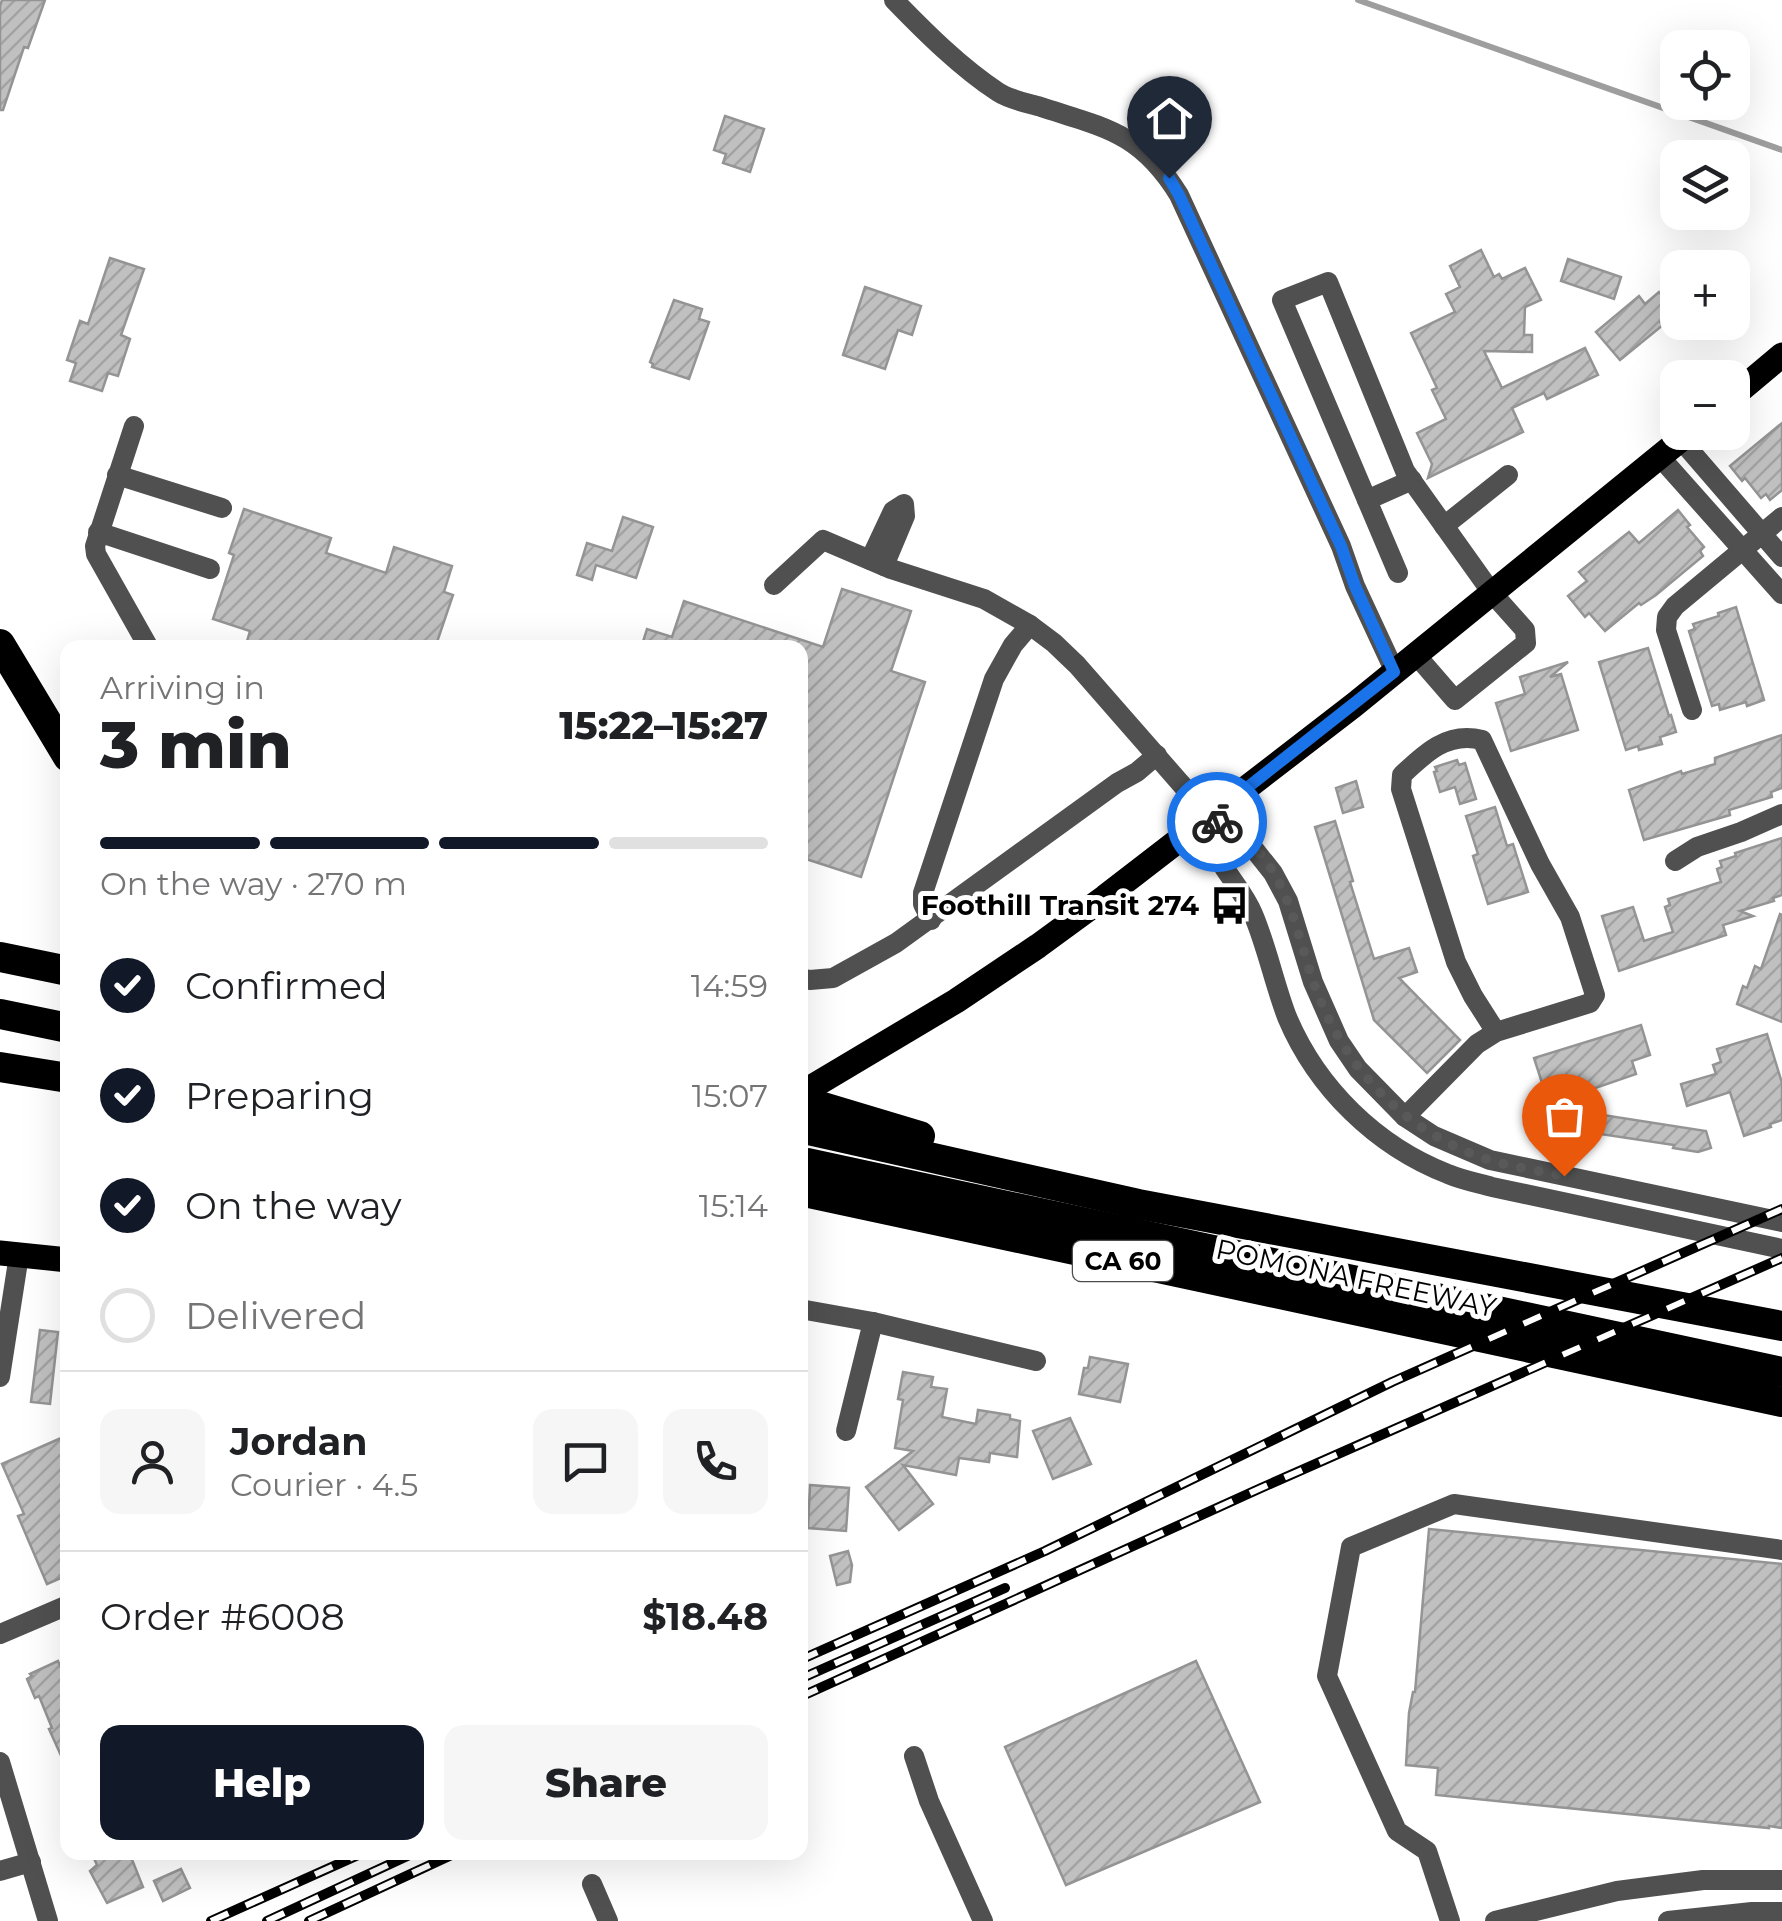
<!DOCTYPE html>
<html lang="en">
<head>
<meta charset="utf-8">
<style>
  :root { --surface:#fff; --page:#f6f6f6; --text:#202124; --muted:#757577; --line:#e0e0e0; --accent:#111827 }
  body { margin:0; font-family:Montserrat,sans-serif; background:var(--page); color:var(--text); height:100vh; display:flex; flex-direction:column; font-size:38px; white-space:nowrap }
  * { box-sizing:border-box; margin:0 }
  p { font-size:32px; color:var(--muted) }
  .icon { flex:none; width:55px; height:55px; fill:none; stroke:currentColor; stroke-width:2; stroke-linecap:round; stroke-linejoin:round }
  .map { position:relative; flex:1; overflow:hidden }
  .sheet { position:absolute; left:60px; top:640px; width:748px; height:1220px; display:flex; flex-direction:column; background:var(--surface); border-radius:20px; box-shadow:0 10px 40px #0002 }
  .sheet>* { flex:none }
  .controls { position:absolute; left:1660px; top:30px; display:grid; gap:20px }
  .controls a { display:grid; place-items:center; width:90px; height:90px; border-radius:20px; background:var(--surface); box-shadow:0 10px 40px #0002; font-size:50px }
  .pin { position:absolute; display:grid; place-items:center; width:85px; height:85px; color:#fff; margin:-102px -42px; border-radius:50% 50% 50% 0; rotate:-45deg; box-shadow:0 0 10px #0007 }
  .pin .icon { rotate:45deg }
  .courier { position:absolute; display:grid; place-items:center; width:100px; height:100px; margin:-50px; border:8px solid #1a73e8; border-radius:50%; background:#fff; color:#222; box-shadow:0 2px 12px #0007 }
  .summary em { font-style:normal; font-weight:800 }
  .summary div { display:flex; flex-direction:column-reverse }
  .summary { display:flex; align-items:center; justify-content:space-between; height:170px; padding:0 40px }
  h1 { font-size:65px; font-weight:800; line-height:75px }
  .bar { display:grid; grid-template-columns:repeat(4,1fr); gap:15px 10px; align-content:center; height:120px; padding:0 40px }
  .bar i { height:12px; border-radius:8px; background:var(--line) }
  .bar .current { background:var(--accent) }
  .bar p { grid-column:span 4 }
  .line { display:flex; align-items:center; gap:25px; padding:0 40px; border-top:2px solid var(--line) }
  .line div { flex:1 }
  .round { display:grid; place-items:center; flex:none; width:105px; height:105px; border-radius:20px; background:var(--page) }
  ol { padding:0 40px; list-style:none }
  li { display:flex; align-items:center; gap:30px; height:110px }
  li p { margin-inline-start:auto }
  li .icon { padding:10px; border-radius:50%; background:var(--accent); color:#fff; stroke-width:4 }
  li:last-child { color:var(--muted) }
  li i { width:55px; height:55px; border:5px solid var(--line); border-radius:50% }
  .action { display:flex; gap:20px; margin-top:auto; padding:20px 40px }
  .action a { flex:1; height:115px; border-radius:20px; background:var(--accent); color:#fff; font-size:40px; font-weight:800; line-height:115px; text-align:center }
  .action a+a { background:var(--page); color:var(--text) }
  .map>svg:first-child { display:block }
  .lines { fill:none; stroke-linecap:round; stroke-linejoin:round }
  .stream { stroke:#9e9e9e; stroke-width:6 }
  .building { fill:url(#building-hatch); stroke:#949494; stroke-width:2.5 }
  .minor { stroke:#505050; stroke-width:20 }
  .major { stroke:#000; stroke-width:25 }
  .highway { stroke:#000; stroke-width:30 }
  .rail-casing { stroke:#000; stroke-width:10 }
  .rail { stroke:#fff; stroke-width:6; stroke-dasharray:19; stroke-linecap:butt }
  .done { stroke:#595959; stroke-width:10; stroke-dasharray:0 18 }
  .route { stroke:#1a73e8; stroke-width:12 }
  .labels { text-anchor:middle; dominant-baseline:central; stroke-width:10; stroke-linejoin:round; paint-order:stroke }
  .shield { fill:#fff; stroke:#4c4c4c; stroke-width:2.5 }
  .shield-label { font-size:25px; font-weight:bold; fill:#000 }
  .poi-label { font-size:28px; font-weight:bold; fill:#000; stroke:#fff; text-anchor:end }
  .street-label { font-size:28px; fill:#000; stroke:#fff }
</style>
</head>
<body>
<div class="map">
<svg width="1782" height="1921" viewBox="0 0 1782 1921">
  <defs>
    <pattern id="building-hatch" width="6" height="6" patternUnits="userSpaceOnUse" patternTransform="scale(2.5)"><rect width="6" height="6" fill="#c0c0c0"/><path d="M-1 1l2-2M0 6l6-6M5 7l2-2" fill="none" stroke="#a3a3a3"/></pattern>
  </defs>
  <rect width="100%" height="100%" fill="#fff"/>
  <g class="lines">
    <!-- stream -->
    <path class="stream" d="M 1358,0 L 1782,150"/>
  </g>
  <!-- building -->
  <g class="building">
    <path d="M 2,0 L 45,0 L 28,48 L 24,47 L 3,110 L 0,110 L 0,6 Z"/>
    <path d="M 725,116 L 764,129 L 750,172 L 723,163 L 726,154 L 714,150 Z"/>
    <path d="M 1481,250 L 1494,277 L 1499,274 L 1502,279 L 1525,268 L 1541,300 L 1525,307 L 1524,335 L 1532,335 L 1532,352 L 1484,351 L 1502,388 L 1585,348 L 1598,375 L 1547,399 L 1544,393 L 1512,408 L 1523,432 L 1428,478 L 1432,464 L 1417,433 L 1446,419 L 1432,390 L 1437,388 L 1411,333 L 1455,312 L 1446,294 L 1460,287 L 1450,266 Z"/>
    <path d="M 110,258 L 144,269 L 121,335 L 130,339 L 118,376 L 108,373 L 102,391 L 70,381 L 76,363 L 67,360 L 80,321 L 88,324 Z"/>
    <path d="M 1568,259 L 1621,277 L 1614,299 L 1561,281 Z"/>
    <path d="M 865,287 L 921,306 L 912,335 L 898,330 L 885,369 L 843,355 Z"/>
    <path d="M 1659,292 L 1674,310 L 1660,322 L 1663,325 L 1620,360 L 1596,332 L 1639,296 L 1645,304 Z"/>
    <path d="M 674,300 L 702,309 L 699,319 L 709,322 L 689,379 L 652,367 L 653,364 L 650,362 Z"/>
    <path d="M 1782,423 L 1782,490 L 1770,500 L 1766,494 L 1761,498 L 1745,478 L 1742,481 L 1730,466 Z"/>
    <path d="M 244,509 L 331,538 L 326,553 L 386,573 L 394,547 L 452,566 L 444,592 L 453,595 L 435,648 L 245,648 L 250,631 L 213,619 L 234,555 L 229,553 Z"/>
    <path d="M 1678,510 L 1690,525 L 1687,527 L 1704,547 L 1700,551 L 1703,556 L 1656,595 L 1641,605 L 1639,603 L 1605,631 L 1589,613 L 1585,617 L 1568,596 L 1587,581 L 1579,572 L 1629,532 L 1639,543 Z"/>
    <path d="M 623,517 L 653,527 L 636,578 L 596,565 L 592,580 L 577,575 L 587,543 L 612,551 Z"/>
    <path d="M 842,589 L 911,611 L 891,671 L 925,682 L 861,877 L 800,857 L 800,648 L 641,648 L 647,629 L 672,637 L 684,601 L 823,647 Z"/>
    <path d="M 1736,607 L 1764,700 L 1747,706 L 1746,702 L 1720,710 L 1719,704 L 1712,706 L 1689,631 L 1695,629 L 1693,624 L 1719,616 L 1718,613 Z"/>
    <path d="M 1648,648 L 1669,716 L 1671,715 L 1676,732 L 1660,737 L 1662,744 L 1639,750 L 1638,746 L 1626,750 L 1599,662 Z"/>
    <path d="M 1568,662 L 1550,677 L 1561,674 L 1578,730 L 1511,751 L 1496,703 L 1525,694 L 1520,677 Z"/>
    <path d="M 1782,735 L 1782,788 L 1771,792 L 1772,797 L 1729,810 L 1730,815 L 1644,840 L 1629,790 L 1681,771 L 1682,774 L 1715,764 L 1715,758 Z"/>
    <path d="M 1457,760 L 1459,765 L 1465,763 L 1476,799 L 1460,804 L 1455,787 L 1440,792 L 1434,772 L 1437,771 L 1435,767 Z"/>
    <path d="M 1356,781 L 1363,807 L 1343,813 L 1336,788 Z"/>
    <path d="M 1495,807 L 1507,846 L 1513,844 L 1528,892 L 1488,904 L 1473,856 L 1478,854 L 1466,816 Z"/>
    <path d="M 1335,821 L 1353,881 L 1350,882 L 1374,959 L 1409,948 L 1417,972 L 1399,978 L 1460,1040 L 1427,1073 L 1374,1020 L 1315,827 Z"/>
    <path d="M 1782,838 L 1782,895 L 1773,898 L 1774,901 L 1740,911 L 1753,916 L 1723,925 L 1726,935 L 1619,971 L 1602,916 L 1633,907 L 1644,941 L 1673,932 L 1665,907 L 1670,905 L 1668,899 L 1721,882 L 1717,869 L 1722,867 L 1720,861 L 1736,856 L 1735,853 Z"/>
    <path d="M 1780,914 L 1782,915 L 1782,1022 L 1737,1004 L 1743,986 L 1747,988 L 1755,966 L 1761,969 Z"/>
    <path d="M 1641,1025 L 1650,1055 L 1632,1061 L 1636,1074 L 1558,1101 L 1554,1086 L 1544,1089 L 1534,1058 Z"/>
    <path d="M 1767,1034 L 1782,1083 L 1782,1120 L 1770,1124 L 1771,1127 L 1744,1136 L 1730,1092 L 1687,1106 L 1681,1084 L 1716,1074 L 1713,1065 L 1721,1062 L 1717,1049 Z"/>
    <path d="M 1590,1113 L 1706,1131 L 1711,1148 L 1698,1152 L 1673,1148 L 1674,1145 L 1587,1132 Z"/>
    <path d="M 40,1330 L 58,1332 L 50,1404 L 31,1402 Z"/>
    <path d="M 1090,1357 L 1128,1364 L 1120,1402 L 1079,1394 L 1084,1368 L 1088,1368 Z"/>
    <path d="M 903,1372 L 933,1377 L 931,1387 L 947,1389 L 942,1417 L 976,1424 L 978,1410 L 1010,1415 L 1010,1419 L 1020,1421 L 1017,1457 L 990,1453 L 989,1462 L 959,1458 L 956,1475 L 903,1465 L 933,1504 L 899,1530 L 866,1487 L 913,1451 L 895,1448 L 903,1400 L 898,1399 Z"/>
    <path d="M 1070,1418 L 1091,1464 L 1053,1479 L 1033,1431 Z"/>
    <path d="M 68,1435 L 68,1575 L 47,1584 L 18,1516 L 24,1514 L 2,1464 Z"/>
    <path d="M 810,1485 L 849,1488 L 846,1531 L 808,1528 Z"/>
    <path d="M 1429,1529 L 1782,1564 L 1782,1828 L 1769,1826 L 1769,1828 L 1436,1795 L 1438,1768 L 1406,1765 L 1409,1713 L 1413,1692 L 1415,1692 Z"/>
    <path d="M 848,1551 L 852,1565 L 850,1582 L 837,1585 L 830,1556 Z"/>
    <path d="M 58,1661 L 62,1670 L 68,1667 L 68,1771 L 49,1729 L 52,1728 L 39,1696 L 35,1698 L 27,1679 L 32,1676 L 30,1674 Z"/>
    <path d="M 1196,1661 L 1260,1802 L 1066,1885 L 1005,1747 Z"/>
    <path d="M 91,1852 L 129,1852 L 143,1887 L 107,1903 L 90,1871 L 97,1865 Z"/>
    <path d="M 181,1869 L 190,1888 L 163,1901 L 154,1881 Z"/>
  </g>
  <g class="lines">
    <!-- minor -->
    <g class="minor">
      <path d="M 894,0 C 925,32 960,67 998,92 C 1010,100 1027,103 1041,107 C 1106,128 1141,133 1179,195 L 1341,546 L 1355,586 L 1395,672"/>
      <path d="M 134,426 L 95,546 L 96,554 L 149,648"/>
      <path d="M 1681,440 L 1782,557"/>
      <path d="M 1660,457 L 1782,594"/>
      <path d="M 117,475 L 222,508"/>
      <path d="M 1367,500 L 1412,480"/>
      <path d="M 1444,526 L 1508,475"/>
      <path d="M 98,532 L 210,569"/>
      <path d="M 870,560 L 893,511 L 904,504 L 905,516 L 884,566"/>
      <path d="M 1398,573 L 1282,300 L 1328,282 L 1405,471 L 1492,593 L 1525,630 L 1526,643 L 1455,700 L 1416,655"/>
      <path d="M 774,585 L 823,540 L 891,569 L 984,599 L 1030,625 L 1054,643 L 1077,665 L 1210,817 L 1250,844 L 1273,873 L 1288,901 L 1313,982 L 1339,1041 L 1358,1069 L 1405,1117 L 1434,1136 L 1490,1160 L 1782,1222"/>
      <path d="M 1692,710 L 1666,630 L 1667,617 L 1675,606 L 1782,517"/>
      <path d="M 1210,817 C 1214,833 1216,854 1225,869 C 1235,884 1246,897 1253,914 C 1267,947 1274,983 1287,1017 C 1317,1088 1376,1146 1448,1174 C 1462,1180 1478,1183 1492,1187 L 1782,1249"/>
      <path d="M 1675,861 L 1697,847 L 1741,832 L 1782,814"/>
      <path d="M 931,920 L 923,904 L 923,893 L 994,679 L 1013,645 L 1030,625"/>
      <path d="M 800,978 L 810,980 L 833,978 L 896,943 L 1117,783 L 1137,772 L 1157,755"/>
      <path d="M 1405,1117 L 1477,1044 L 1496,1032 L 1473,996 L 1456,962 L 1401,789 L 1402,775 C 1425,753 1448,731 1482,740 L 1540,864 L 1570,917 L 1595,995 L 1590,1003 L 1496,1032"/>
      <path d="M 800,1309 L 873,1322 L 1036,1361"/>
      <path d="M 0,1377 L 19,1255"/>
      <path d="M 846,1431 L 873,1322"/>
      <path d="M 0,1634 L 68,1605"/>
      <path d="M 914,1756 L 929,1801 L 983,1921"/>
      <path d="M 0,1762 L 48,1921"/>
      <path d="M 0,1871 L 31,1862"/>
      <path d="M 592,1884 L 608,1921"/>
      <path d="M 1450,1921 L 1427,1851 L 1397,1831 L 1327,1676 L 1351,1547 L 1454,1504 L 1782,1550"/>
      <path d="M 1495,1921 L 1617,1891 L 1703,1880 L 1782,1880"/>
      <path d="M 1668,1921 L 1752,1912 L 1782,1912"/>
    </g>
    <!-- major -->
    <g class="major">
      <path d="M 1732,397 L 1782,355"/>
      <path d="M 800,1094 L 956,1001 L 1038,946 L 1105,897 L 1354,705 L 1690,432"/>
      <path d="M 0,1253 L 68,1260"/>
    </g>
    <!-- highway -->
    <g class="highway">
      <path d="M 0,644 L 68,757"/>
      <path d="M 0,957 L 68,971"/>
      <path d="M 0,1014 L 68,1028"/>
      <path d="M 0,1067 L 68,1078"/>
      <path d="M 800,1100 L 920,1136"/>
      <path d="M 800,1128 L 1138,1204 L 1782,1326"/>
      <path d="M 800,1165 L 807,1163 C 1132,1234 1457,1303 1782,1372"/>
      <path d="M 800,1191 L 1782,1402"/>
    </g>
    <defs>
      <g id="rail">
        <path d="M 800,1660 L 1045,1551 L 1392,1382 L 1782,1209"/>
        <path d="M 800,1679 L 1005,1588"/>
        <path d="M 800,1697 L 1261,1488 L 1782,1258"/>
        <path d="M 211,1921 L 365,1852"/>
        <path d="M 267,1921 L 416,1852"/>
        <path d="M 309,1921 L 458,1852"/>
      </g>
    </defs>
    <!-- rail casing -->
    <use href="#rail" class="rail-casing"/>
    <!-- rail -->
    <use href="#rail" class="rail"/>
  </g>
  <g class="lines">
    <!-- done -->
    <path class="done" d="M 1217,822 C 1228,829 1240,835 1250,843 C 1288,878 1297,934 1313,981 C 1342,1065 1402,1132 1489,1160 C 1513,1167 1539,1171 1564,1176"/>
    <!-- route -->
    <path class="route" d="M 1169,178 L 1179,195 L 1341,546 L 1355,586 L 1394,672 L 1210,817 L 1217,822"/>
  </g>
  <!-- icons -->
  <defs>
    <symbol id="bus-bare" viewBox="-9 -9 18 18"><path d="M-5-6H5V4H4V6H2V4H-2V6H-4V4H-5ZM-3.5-4V0h7V-4ZM-3.5 1.2v1.5H-2V1.2ZM2 1.2v1.5H3.5V1.2Z" fill="#000" stroke="#fff" stroke-width="2.5" paint-order="stroke"/></symbol>
  </defs>
  <g fill-rule="evenodd">
    <use href="#bus-bare" x="1202" y="878" width="55" height="55"/>
  </g>
  <g class="labels">
    <!-- shield labels -->
    <rect class="shield" x="1073" y="1241" width="100" height="40" rx="8"/>
    <g class="shield-label">
      <text x="1123" y="1261">CA 60</text>
    </g>
    <!-- poi labels -->
    <g class="poi-label">
      <text x="1199" y="905">Foothill Transit 274</text>
    </g>
    <!-- street labels -->
    <g class="street-label">
      <text transform="translate(1356 1278) rotate(12)">POMONA FREEWAY</text>
    </g>
  </g>
</svg>
<div class="controls">
<a><svg class="icon" aria-label="locate" viewBox="0 0 24 24"><circle cx="12" cy="12" r="6"/><path d="M12 2v4M12 18v4M2 12h4M18 12h4"/></svg></a>
<a><svg class="icon" aria-label="layers" viewBox="0 0 24 24"><path d="M12 4l9 5-9 5-9-5zM3 14l9 5 9-5"/></svg></a>
<a>+</a>
<a>−</a>
</div>
<div class="pin" style="left:1564px;top:1176px;background:#ea580c"><svg class="icon" aria-label="bag" viewBox="0 0 24 24"><path d="M5 8h14l-1 12H6zM9 8a3 3 0 0 1 6 0"/></svg></div>
<div class="pin" style="left:1169px;top:178px;background:#1f2937"><svg class="icon" aria-label="home" viewBox="0 0 24 24"><path d="M3 11l9-7 9 7M6 9v11h12V9"/></svg></div>
<div class="courier" style="left:1217px;top:822px"><svg class="icon" aria-label="bike" viewBox="0 0 24 24"><circle cx="6" cy="16" r="4"/><circle cx="18" cy="16" r="4"/><path d="M6 16l4-8h5l3 8M10 8l3 8H6M13 5h3"/></svg></div>
<section class="sheet">
<div class="summary"><div><h1>3 min</h1><p>Arriving in</p></div><em>15:22–15:27</em></div>
<div class="bar"><i class="current"></i><i class="current"></i><i class="current"></i><i></i><p>On the way · 270 m</p></div>
<ol>
<li><svg class="icon" aria-label="check" viewBox="0 0 24 24"><path d="M5 12l5 5 9-10"/></svg>Confirmed<p>14:59</p></li>
<li><svg class="icon" aria-label="check" viewBox="0 0 24 24"><path d="M5 12l5 5 9-10"/></svg>Preparing<p>15:07</p></li>
<li><svg class="icon" aria-label="check" viewBox="0 0 24 24"><path d="M5 12l5 5 9-10"/></svg>On the way<p>15:14</p></li>
<li><i></i>Delivered</li>
</ol>
<div class="line" style="height:180px"><a class="round"><svg class="icon" aria-label="person" viewBox="0 0 24 24"><circle cx="12" cy="8" r="4"/><path d="M4 21q1-7 8-7t8 7"/></svg></a><div><b>Jordan</b><p>Courier · 4.5</p></div><a class="round"><svg class="icon" aria-label="chat" viewBox="0 0 24 24"><path d="M4 5h16v11H9l-5 4z"/></svg></a><a class="round"><svg class="icon" aria-label="phone" viewBox="0 0 24 24"><path d="M5 4h4l2 5-3 2q2 4 5 5l2-3 5 2v4C11 20 4 13 5 4z"/></svg></a></div>
<div class="line" style="height:130px"><div>Order #6008</div><b>$18.48</b></div>
<div class="action"><a>Help</a><a>Share</a></div>
</section>
</div>
</body>
</html>
